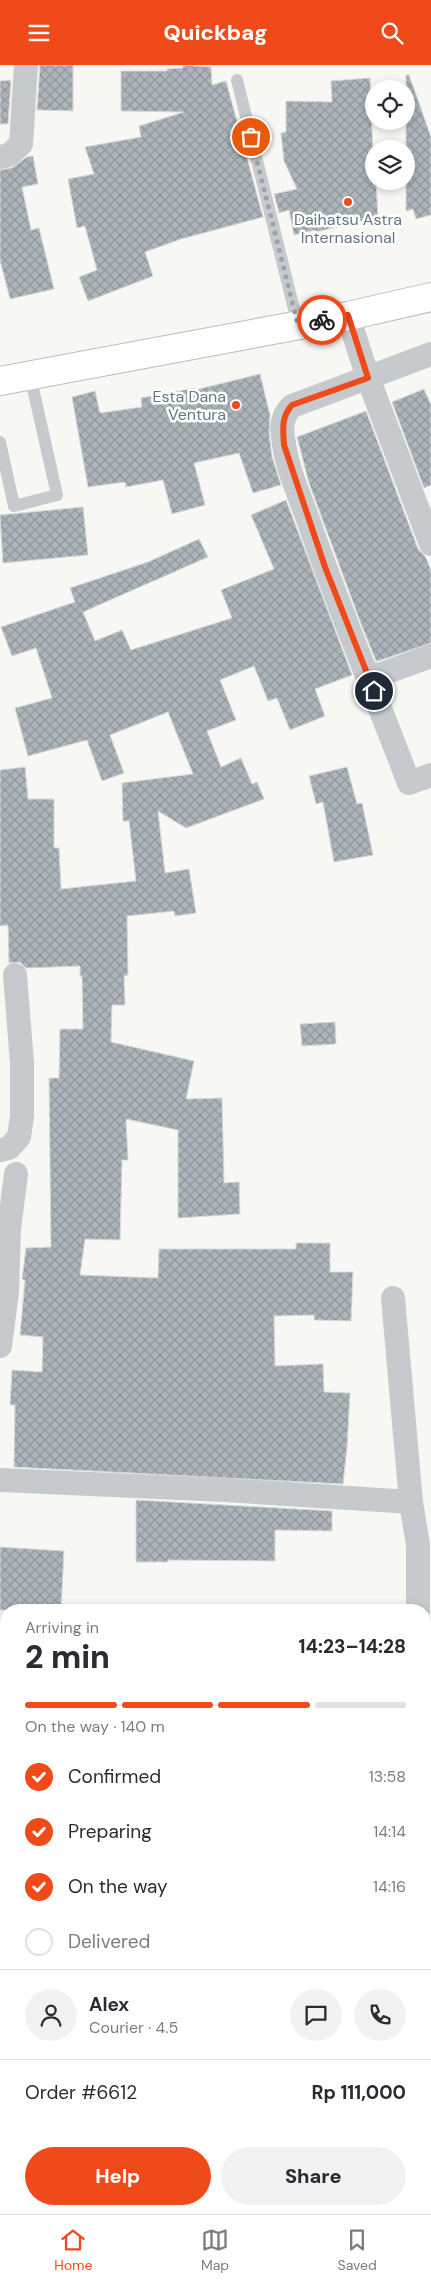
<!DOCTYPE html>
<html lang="en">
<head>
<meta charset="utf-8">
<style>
  :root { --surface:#fff; --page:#f2f2f3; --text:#2b2b33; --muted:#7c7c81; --line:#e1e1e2; --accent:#f0491a }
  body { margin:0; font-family:"DM Sans",sans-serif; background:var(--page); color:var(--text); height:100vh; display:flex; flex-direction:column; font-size:19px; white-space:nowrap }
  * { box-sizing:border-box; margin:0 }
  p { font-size:16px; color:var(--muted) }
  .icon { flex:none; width:28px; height:28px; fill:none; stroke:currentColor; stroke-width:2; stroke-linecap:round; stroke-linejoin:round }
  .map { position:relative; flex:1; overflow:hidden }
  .side { position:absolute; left:0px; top:1539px; width:431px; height:611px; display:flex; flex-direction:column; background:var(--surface); border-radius:20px 20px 0 0; box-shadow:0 2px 8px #0003 }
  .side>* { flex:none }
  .tools { position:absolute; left:365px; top:15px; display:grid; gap:10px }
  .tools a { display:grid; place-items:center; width:50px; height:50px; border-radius:50%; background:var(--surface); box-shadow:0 2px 8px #0003; font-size:25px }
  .pin { position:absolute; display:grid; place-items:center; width:42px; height:42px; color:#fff; margin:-21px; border:2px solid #fff; border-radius:50%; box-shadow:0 1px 5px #0007 }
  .courier { position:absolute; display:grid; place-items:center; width:50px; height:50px; margin:-25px; border:4px solid #f0491a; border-radius:50%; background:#fff; color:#222; box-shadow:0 1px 6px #0007 }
  .headline em { font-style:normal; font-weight:800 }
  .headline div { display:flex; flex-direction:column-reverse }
  .headline { display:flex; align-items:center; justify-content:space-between; height:85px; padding:0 25px }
  h1 { font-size:32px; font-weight:800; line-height:38px }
  .bar { display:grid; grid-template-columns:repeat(4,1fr); gap:8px 5px; align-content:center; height:60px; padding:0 25px }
  .bar i { height:6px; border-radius:4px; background:var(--line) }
  .bar .current { background:var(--accent) }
  .bar p { grid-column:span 4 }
  .line { display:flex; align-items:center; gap:12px; padding:0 25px; border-top:1px solid var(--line) }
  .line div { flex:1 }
  .round { display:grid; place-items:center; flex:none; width:52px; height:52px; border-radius:26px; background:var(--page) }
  ol { padding:0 25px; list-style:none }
  li { display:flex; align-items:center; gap:15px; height:55px }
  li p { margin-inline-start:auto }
  li .icon { padding:5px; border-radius:50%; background:var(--accent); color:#fff; stroke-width:4 }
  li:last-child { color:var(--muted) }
  li i { width:28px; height:28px; border:2px solid var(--line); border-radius:50% }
  .action { display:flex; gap:10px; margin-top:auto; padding:10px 25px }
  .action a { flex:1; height:58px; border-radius:30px; background:var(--accent); color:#fff; font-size:20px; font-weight:800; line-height:58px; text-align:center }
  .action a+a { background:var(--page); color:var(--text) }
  header { display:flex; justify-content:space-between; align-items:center; height:65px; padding:0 25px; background:var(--accent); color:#fff; font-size:22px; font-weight:800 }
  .menu { display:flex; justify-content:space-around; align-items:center; height:70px; border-top:1px solid var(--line); background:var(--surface); font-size:14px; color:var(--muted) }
  .menu a { display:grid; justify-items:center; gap:2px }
  .menu .current { color:var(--accent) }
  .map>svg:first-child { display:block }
  .building { fill:url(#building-cross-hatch); stroke:#d8d8d6 }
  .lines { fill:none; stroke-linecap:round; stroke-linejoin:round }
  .highway-casing { stroke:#b8bcbf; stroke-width:30 }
  .lane { stroke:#c6cacd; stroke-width:12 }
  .street { stroke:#c6cacd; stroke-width:24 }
  .highway { stroke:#fff; stroke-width:28 }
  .done { stroke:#97a4ac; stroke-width:5; stroke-dasharray:0 9 }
  .route { stroke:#f0491a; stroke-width:6 }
  .poi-dot { fill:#f0491a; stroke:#fff; stroke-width:2 }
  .labels { text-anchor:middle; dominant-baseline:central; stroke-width:5; stroke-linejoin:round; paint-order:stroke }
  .poi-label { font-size:16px; fill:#637786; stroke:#fff }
</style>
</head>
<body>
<header><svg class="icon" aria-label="menu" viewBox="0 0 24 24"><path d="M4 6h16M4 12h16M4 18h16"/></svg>Quickbag<svg class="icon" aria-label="search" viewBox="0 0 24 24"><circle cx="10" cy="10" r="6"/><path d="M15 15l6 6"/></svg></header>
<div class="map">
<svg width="431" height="2149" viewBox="0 0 431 2149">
  <defs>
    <pattern id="building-cross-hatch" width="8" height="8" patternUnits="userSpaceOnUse" patternTransform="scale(1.25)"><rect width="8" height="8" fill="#acb5ba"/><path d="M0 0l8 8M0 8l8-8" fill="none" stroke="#90989d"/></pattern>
  </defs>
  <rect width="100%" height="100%" fill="#f7f7f3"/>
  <!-- building -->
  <g class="building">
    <path d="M 40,0 L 73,0 L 73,46 L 37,45 Z"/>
    <path d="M 183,0 L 211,2 L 212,20 L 226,16 L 263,152 L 181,174 L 145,187 L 153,211 L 88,236 L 79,212 L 97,205 L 85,161 L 77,163 L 68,114 L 94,109 L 85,82 L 141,72 L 139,61 L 184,47 L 121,46 L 121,6 L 167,6 L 167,4 L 183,3 Z"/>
    <path d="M 406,10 L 409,10 L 431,72 L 431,150 L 416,154 L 413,144 L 406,146 Z"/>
    <path d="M 370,13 L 374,116 L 376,116 L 378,152 L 316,167 L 315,165 L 294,170 L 289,145 L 279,148 L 274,129 L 297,124 L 284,96 L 281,68 L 286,67 L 286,36 L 332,37 L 331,16 Z"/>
    <path d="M 11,15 L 8,59 L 0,59 L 0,16 Z"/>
    <path d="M 33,91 L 38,119 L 22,122 L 31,165 L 39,163 L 54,224 L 10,234 L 0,195 L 0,105 L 12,103 L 27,92 Z"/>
    <path d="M 260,309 L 270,350 L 269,368 L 272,392 L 281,420 L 253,428 L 239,388 L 194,398 L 205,440 L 172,449 L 163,415 L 126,422 L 125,417 L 88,422 L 72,332 L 95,326 L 100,348 L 142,342 L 141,333 L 195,323 L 195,325 Z"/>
    <path d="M 424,324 L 431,340 L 431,420 L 424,423 L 392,337 Z"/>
    <path d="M 366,346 L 418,484 L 425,491 L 431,505 L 431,578 L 378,596 L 376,596 L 360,556 L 309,418 L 297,372 Z"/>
    <path d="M 286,435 L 352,610 L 315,624 L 325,651 L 290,665 L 277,633 L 268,636 L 254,601 L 220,615 L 236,655 L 207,666 L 221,702 L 241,693 L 252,719 L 257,717 L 264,734 L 186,763 L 158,746 L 165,808 L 189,804 L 196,848 L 175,851 L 174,846 L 127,851 L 128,910 L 124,911 L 125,940 L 112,940 L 111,977 L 194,996 L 186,1034 L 222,1033 L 224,1118 L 239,1117 L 240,1149 L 178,1153 L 178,1065 L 126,1054 L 128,1095 L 122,1095 L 120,1175 L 85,1174 L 80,1210 L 158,1213 L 159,1184 L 296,1184 L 296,1178 L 330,1178 L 330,1207 L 353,1207 L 351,1256 L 314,1255 L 314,1250 L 274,1251 L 275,1301 L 323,1299 L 324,1327 L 350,1328 L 347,1382 L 343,1419 L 14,1402 L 15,1340 L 10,1340 L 12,1305 L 42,1307 L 43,1272 L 20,1270 L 25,1215 L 22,1214 L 26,1183 L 51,1182 L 49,1013 L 59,1013 L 60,964 L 83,964 L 82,911 L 80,911 L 80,901 L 26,903 L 20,897 L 9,898 L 8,860 L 0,861 L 0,705 L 25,702 L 28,734 L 54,734 L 54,783 L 59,783 L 61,824 L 136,816 L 129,756 L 123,756 L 122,718 L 193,709 L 168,647 L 110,670 L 124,708 L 102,716 L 87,675 L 28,691 L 15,643 L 52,633 L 36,583 L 12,591 L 1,562 L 75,537 L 70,523 L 148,497 L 199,474 L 208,492 L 83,547 L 95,576 L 122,565 L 131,585 L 232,553 L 221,525 L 274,504 L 251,450 Z"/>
    <path d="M 83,442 L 88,490 L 3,498 L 0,450 Z"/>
    <path d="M 347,702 L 357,739 L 362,738 L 373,790 L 334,797 L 323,737 L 316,739 L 309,711 Z"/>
    <path d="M 335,957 L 336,979 L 302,981 L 300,959 Z"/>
    <path d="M 136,1435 L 332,1446 L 332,1466 L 275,1465 L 275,1496 L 168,1495 L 168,1497 L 136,1497 Z"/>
    <path d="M 0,1482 L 64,1486 L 61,1545 L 0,1545 Z"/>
  </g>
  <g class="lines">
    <defs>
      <path id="highway" d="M 0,316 L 348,251 L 431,232"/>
    </defs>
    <!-- highway casing -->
    <use href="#highway" class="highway-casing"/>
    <!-- lane -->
    <g class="lane">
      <path d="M 237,15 L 298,260"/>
      <path d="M 0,377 L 14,441 L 57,430 L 30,310"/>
      <path d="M 1,1587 L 6,1587"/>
      <path d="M 429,1713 L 427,1763 L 431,1775"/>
      <path d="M 0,1764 L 6,1764"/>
      <path d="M 0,2052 L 6,1982"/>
    </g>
    <!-- street -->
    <g class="street">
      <path d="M 0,92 L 9,90 L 21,79 L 26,0"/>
      <path d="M 348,251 L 368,313 L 431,479"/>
      <path d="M 431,289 L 292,341 C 281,351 281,364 284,379 C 288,408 303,438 312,466 C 342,551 377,634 409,718 L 431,710"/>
      <path d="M 367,608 L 379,610 L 431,591"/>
      <path d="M 0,1085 L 9,1083 L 19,1072 L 22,1051 L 22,998 L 15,910"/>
      <path d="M 393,1233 L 411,1437 L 418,1480 L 418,1545"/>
      <path d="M 0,1281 L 7,1227 L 9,1164 L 16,1109"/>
      <path d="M 0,1415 L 225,1425 L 411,1437"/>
      <path d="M 0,1705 L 6,1705"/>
      <path d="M 425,1713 L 431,1713"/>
    </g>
    <!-- highway -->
    <use href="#highway" class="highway"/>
  </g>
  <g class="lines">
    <!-- done -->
    <path class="done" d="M 251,72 L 298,260 L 322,255"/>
    <!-- route -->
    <path class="route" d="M 322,255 L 348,250 L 368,313 L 292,340 C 281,352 283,364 284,380 L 325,502 L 374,626"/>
  </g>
  <!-- markers -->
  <g class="poi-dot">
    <circle cx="348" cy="137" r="5"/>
    <circle cx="236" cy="340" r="5"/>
  </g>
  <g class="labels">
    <!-- poi labels -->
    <g class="poi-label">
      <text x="348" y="154">Daihatsu Astra<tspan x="348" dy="18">Internasional</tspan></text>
      <text x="226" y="331" text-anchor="end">Esta Dana<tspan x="226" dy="18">Ventura</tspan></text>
    </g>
  </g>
</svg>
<div class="tools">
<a><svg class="icon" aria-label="locate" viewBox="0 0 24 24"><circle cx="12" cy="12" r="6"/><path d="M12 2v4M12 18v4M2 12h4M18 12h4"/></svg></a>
<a><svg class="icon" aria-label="layers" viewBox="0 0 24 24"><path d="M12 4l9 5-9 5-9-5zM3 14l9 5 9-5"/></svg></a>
</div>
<div class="pin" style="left:251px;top:72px;background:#ea580c"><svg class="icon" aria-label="bag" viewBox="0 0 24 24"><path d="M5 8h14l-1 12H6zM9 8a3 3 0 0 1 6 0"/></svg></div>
<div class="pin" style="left:374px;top:626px;background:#1f2937"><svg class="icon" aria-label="home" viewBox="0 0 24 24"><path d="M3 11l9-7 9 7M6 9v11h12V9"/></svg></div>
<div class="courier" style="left:322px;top:255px"><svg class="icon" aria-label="bike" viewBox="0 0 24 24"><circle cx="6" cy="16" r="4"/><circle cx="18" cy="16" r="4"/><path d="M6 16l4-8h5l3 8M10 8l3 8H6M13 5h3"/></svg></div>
<section class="side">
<div class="headline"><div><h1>2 min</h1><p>Arriving in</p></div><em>14:23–14:28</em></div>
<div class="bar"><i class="current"></i><i class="current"></i><i class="current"></i><i></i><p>On the way · 140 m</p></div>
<ol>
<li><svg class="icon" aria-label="check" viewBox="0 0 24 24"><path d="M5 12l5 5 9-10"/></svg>Confirmed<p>13:58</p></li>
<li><svg class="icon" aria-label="check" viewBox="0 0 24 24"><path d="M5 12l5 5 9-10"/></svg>Preparing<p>14:14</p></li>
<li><svg class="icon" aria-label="check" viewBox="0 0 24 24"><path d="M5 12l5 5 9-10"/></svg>On the way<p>14:16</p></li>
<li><i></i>Delivered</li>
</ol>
<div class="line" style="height:90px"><a class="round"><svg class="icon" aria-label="person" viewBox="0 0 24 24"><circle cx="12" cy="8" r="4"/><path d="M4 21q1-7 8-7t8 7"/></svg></a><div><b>Alex</b><p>Courier · 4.5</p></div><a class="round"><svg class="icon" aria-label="chat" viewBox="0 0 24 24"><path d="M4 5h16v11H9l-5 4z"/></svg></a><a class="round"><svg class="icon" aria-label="phone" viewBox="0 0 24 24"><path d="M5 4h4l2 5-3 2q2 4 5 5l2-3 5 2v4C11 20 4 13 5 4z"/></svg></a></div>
<div class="line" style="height:65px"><div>Order #6612</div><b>Rp 111,000</b></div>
<div class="action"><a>Help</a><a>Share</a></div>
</section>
</div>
<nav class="menu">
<a class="current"><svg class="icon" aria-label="home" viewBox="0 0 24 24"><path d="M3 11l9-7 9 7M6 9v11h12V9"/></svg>Home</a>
<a><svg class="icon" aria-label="map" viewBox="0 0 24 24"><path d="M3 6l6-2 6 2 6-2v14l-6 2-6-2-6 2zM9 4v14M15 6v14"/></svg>Map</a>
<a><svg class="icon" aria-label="saved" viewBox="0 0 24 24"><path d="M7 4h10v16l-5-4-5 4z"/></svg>Saved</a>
</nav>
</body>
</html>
